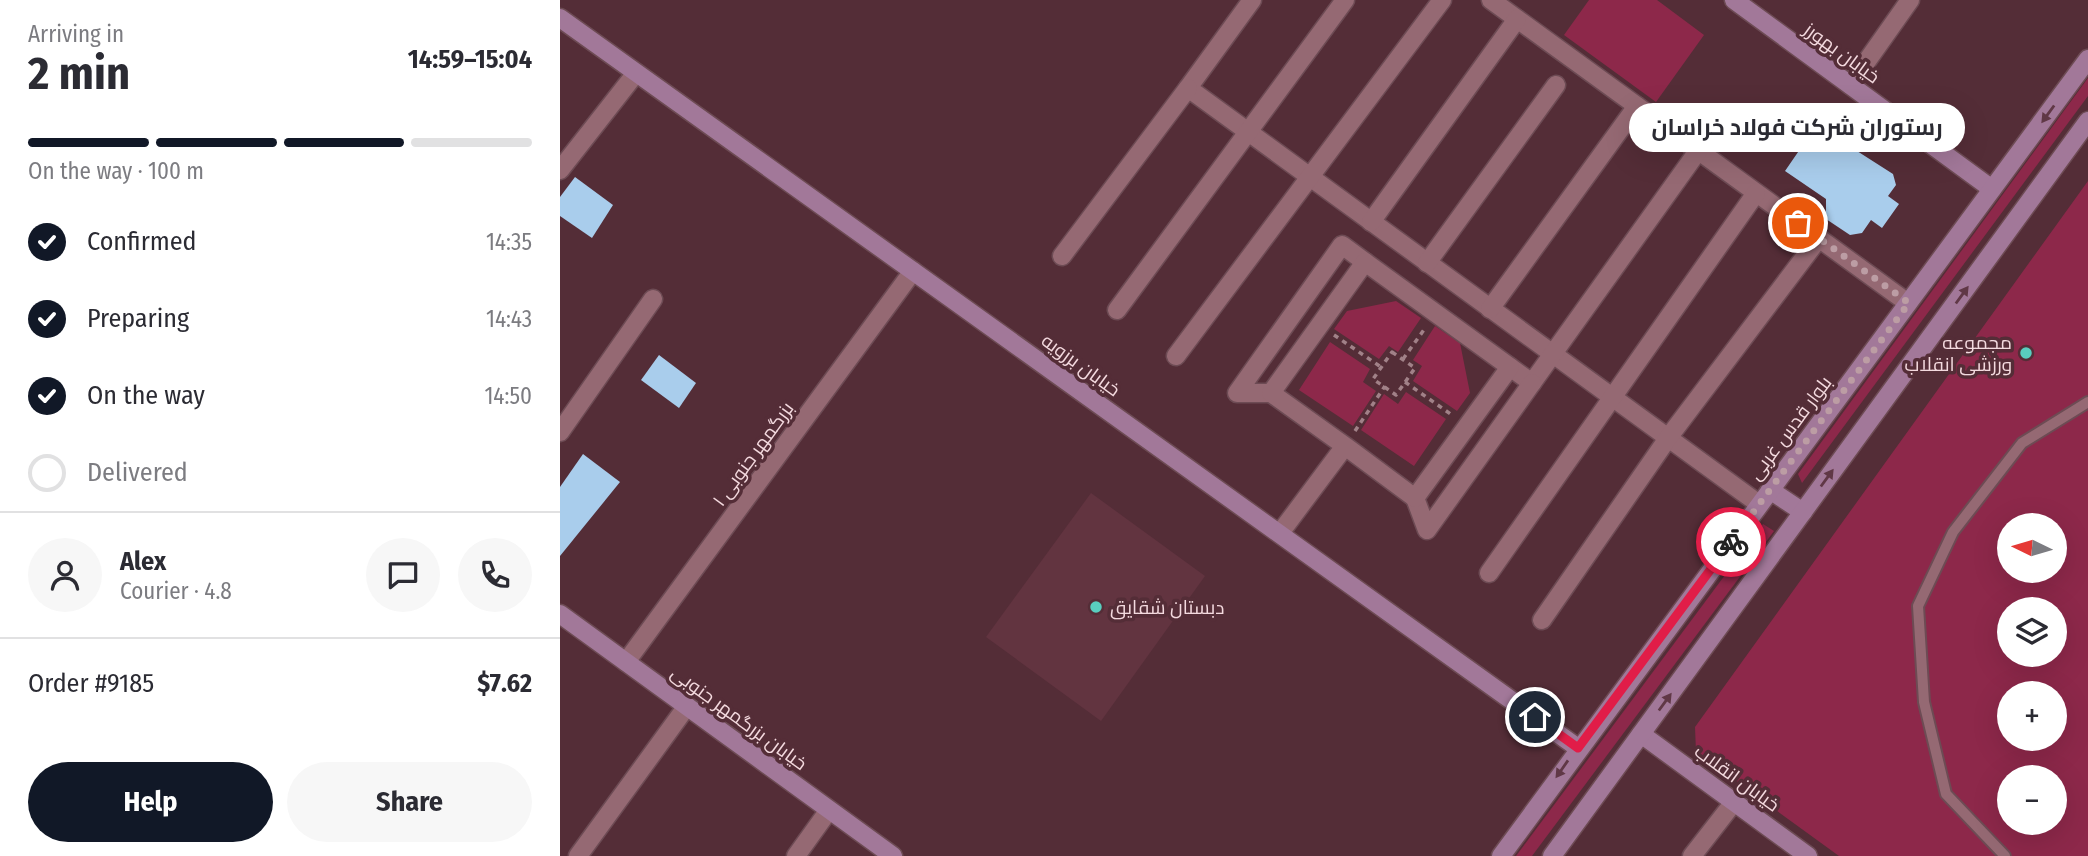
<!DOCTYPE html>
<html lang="en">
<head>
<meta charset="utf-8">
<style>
  :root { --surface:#fff; --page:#f7f7f7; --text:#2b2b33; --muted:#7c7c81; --line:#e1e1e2; --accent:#111827 }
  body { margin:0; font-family:"Fira Sans Condensed",Cairo,sans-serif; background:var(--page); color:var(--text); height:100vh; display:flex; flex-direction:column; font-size:26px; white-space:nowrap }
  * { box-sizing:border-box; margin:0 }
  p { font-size:23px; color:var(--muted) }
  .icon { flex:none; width:38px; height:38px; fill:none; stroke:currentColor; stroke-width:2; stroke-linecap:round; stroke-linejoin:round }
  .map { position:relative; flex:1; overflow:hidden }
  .panel { display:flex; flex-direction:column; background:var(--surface); width:560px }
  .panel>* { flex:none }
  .needle { width:46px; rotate:275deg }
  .tools { position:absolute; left:1437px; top:513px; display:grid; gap:14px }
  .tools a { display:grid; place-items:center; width:70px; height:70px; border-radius:50%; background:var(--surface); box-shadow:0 7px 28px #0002; font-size:35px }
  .pin { position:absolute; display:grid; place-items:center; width:60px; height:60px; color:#fff; margin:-30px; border:4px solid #fff; border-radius:50%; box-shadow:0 2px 7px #0007 }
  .courier { position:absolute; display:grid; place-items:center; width:70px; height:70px; margin:-35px; border:5px solid #e11d48; border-radius:50%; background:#fff; color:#222; box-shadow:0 2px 9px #0007 }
  .bubble { position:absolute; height:49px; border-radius:24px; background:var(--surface); box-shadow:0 7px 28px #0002; font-size:23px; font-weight:700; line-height:49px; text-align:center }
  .summary em { font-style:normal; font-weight:700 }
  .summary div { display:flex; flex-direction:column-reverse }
  .summary { display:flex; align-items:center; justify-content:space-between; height:119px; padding:0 28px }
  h1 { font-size:46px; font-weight:700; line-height:52px }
  .bar { display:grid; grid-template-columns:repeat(4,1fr); gap:10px 7px; align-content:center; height:84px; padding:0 28px }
  .bar i { height:9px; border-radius:5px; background:var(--line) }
  .bar .active { background:var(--accent) }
  .bar p { grid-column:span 4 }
  .line { display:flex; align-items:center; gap:18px; padding:0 28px; border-top:2px solid var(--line) }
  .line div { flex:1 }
  .round { display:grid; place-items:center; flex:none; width:74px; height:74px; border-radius:37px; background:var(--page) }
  ol { padding:0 28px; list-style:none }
  li { display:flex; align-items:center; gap:21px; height:77px }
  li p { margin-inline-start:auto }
  li .icon { padding:7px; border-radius:50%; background:var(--accent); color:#fff; stroke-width:4 }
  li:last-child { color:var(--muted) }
  li i { width:38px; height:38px; border:4px solid var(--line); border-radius:50% }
  .button { display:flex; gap:14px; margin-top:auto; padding:14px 28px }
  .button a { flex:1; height:80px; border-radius:42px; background:var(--accent); color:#fff; font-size:28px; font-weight:700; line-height:80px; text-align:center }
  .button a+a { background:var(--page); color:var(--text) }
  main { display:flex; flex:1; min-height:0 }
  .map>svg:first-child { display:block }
  .built { fill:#623440 }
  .green { fill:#8d284a; fill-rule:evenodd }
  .building { fill:#a9cdec }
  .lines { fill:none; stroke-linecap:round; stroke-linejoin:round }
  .lane-casing { stroke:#6d4b54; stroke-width:14 }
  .street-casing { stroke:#6d4b54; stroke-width:21 }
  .secondary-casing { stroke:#6d4b54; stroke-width:21 }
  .path { stroke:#a18188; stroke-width:3.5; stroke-dasharray:5 5; stroke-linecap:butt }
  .lane { stroke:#956973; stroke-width:10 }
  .street { stroke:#956973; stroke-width:18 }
  .secondary { stroke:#a27899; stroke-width:18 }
  .oneway { fill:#603846 }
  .done { stroke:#bc9da4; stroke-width:7; stroke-dasharray:0 12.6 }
  .route { stroke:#e11d48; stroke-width:9 }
  .poi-dot { fill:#59cebf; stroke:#542d37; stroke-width:2.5 }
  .labels { text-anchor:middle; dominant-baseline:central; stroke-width:7; stroke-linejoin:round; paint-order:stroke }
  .street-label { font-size:19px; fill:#f4dadf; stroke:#542d37 }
  .poi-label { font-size:19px; fill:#f4dadf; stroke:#542d37; text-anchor:end }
</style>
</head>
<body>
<main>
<section class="panel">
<div class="summary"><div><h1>2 min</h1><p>Arriving in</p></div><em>14:59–15:04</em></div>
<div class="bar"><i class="active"></i><i class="active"></i><i class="active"></i><i></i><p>On the way · 100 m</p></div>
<ol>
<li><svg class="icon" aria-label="check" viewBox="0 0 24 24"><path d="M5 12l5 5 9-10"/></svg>Confirmed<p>14:35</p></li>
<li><svg class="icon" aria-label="check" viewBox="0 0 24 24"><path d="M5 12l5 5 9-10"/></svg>Preparing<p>14:43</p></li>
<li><svg class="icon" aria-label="check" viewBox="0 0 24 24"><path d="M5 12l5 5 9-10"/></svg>On the way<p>14:50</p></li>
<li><i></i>Delivered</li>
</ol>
<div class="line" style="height:126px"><a class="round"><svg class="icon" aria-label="person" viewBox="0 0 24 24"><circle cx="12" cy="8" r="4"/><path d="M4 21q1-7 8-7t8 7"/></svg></a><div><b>Alex</b><p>Courier · 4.8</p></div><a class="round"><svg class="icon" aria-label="chat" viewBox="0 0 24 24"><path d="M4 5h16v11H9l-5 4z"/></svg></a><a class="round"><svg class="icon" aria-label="phone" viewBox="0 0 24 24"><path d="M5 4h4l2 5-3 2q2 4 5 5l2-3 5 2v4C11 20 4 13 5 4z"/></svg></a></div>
<div class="line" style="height:91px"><div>Order #9185</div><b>$7.62</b></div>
<div class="button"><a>Help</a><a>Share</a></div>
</section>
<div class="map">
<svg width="1528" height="856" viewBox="0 0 1528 856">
  <rect width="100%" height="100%" fill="#542d37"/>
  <!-- built -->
  <path class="built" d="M 531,493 L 645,576 L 541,721 L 426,637 Z"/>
  <!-- green -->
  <g class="green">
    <path d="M 1029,0 L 1097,0 L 1144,35 L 1096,102 L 1004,35 Z"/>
    <path d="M 1528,78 L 1528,96 L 1242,483 L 1238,474 Z"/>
    <path d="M 1528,181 L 1528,856 L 1279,856 L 1136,752 L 1135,727 ZM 1449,525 L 1494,525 L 1494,570 L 1449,570 ZM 1449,609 L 1494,609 L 1494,654 L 1449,654 ZM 1449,693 L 1494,693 L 1494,738 L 1449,738 ZM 1449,777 L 1494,777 L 1494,822 L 1449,822 Z"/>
    <path d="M 836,301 L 861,318 L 838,352 L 829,346 L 819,359 L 774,329 L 787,311 Z"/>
    <path d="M 875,326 L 900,343 L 910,393 L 897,411 L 853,381 L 862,366 L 853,360 Z"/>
    <path d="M 770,342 L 810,369 L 803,382 L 816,391 L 793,426 L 739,390 Z"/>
    <path d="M 846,392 L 886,419 L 854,466 L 801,430 L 824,394 L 838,404 Z"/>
    <path d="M 1203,524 L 1214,531 L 972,856 L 956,856 Z"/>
  </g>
  <!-- building -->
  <g class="building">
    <path d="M 1267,110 L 1306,138 L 1297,151 L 1333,174 L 1336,185 L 1328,196 L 1339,204 L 1322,228 L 1311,220 L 1302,233 L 1290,235 L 1266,219 L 1266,199 L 1225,171 Z"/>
    <path d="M 15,177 L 53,205 L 32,238 L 0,216 L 0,197 Z"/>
    <path d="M 99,355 L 136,383 L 119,408 L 81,380 Z"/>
    <path d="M 23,454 L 60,482 L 0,556 L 0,487 Z"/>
  </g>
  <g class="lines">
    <defs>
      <path id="lane" d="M 1445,856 L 1386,794 L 1364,702 L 1358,606 L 1393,532 L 1462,443 L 1528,402"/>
      <g id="street">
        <path d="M 692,0 L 628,88 L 1199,504"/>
        <path d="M 931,0 L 1348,303"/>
        <path d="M 1290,85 L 1350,0"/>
        <path d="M 0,170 L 76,73"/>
        <path d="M 811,222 L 957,19"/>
        <path d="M 502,256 L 628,88"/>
        <path d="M 867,263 L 996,85"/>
        <path d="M 930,309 L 1077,106"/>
        <path d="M 557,310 L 785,0"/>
        <path d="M 616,356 L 882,0"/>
        <path d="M 950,367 L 972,383 L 1138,151"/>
        <path d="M 711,393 L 677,393 L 782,245 L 805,262"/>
        <path d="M 0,432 L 93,299"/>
        <path d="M 855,498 L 867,530 L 972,383"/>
        <path d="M 720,533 L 785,446 L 855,498 L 950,367 L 805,262 L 711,393 L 785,446"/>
        <path d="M 929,573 L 1196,193"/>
        <path d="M 982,620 L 1108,438 L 1259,238"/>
        <path d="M 66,662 L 353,271"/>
        <path d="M 18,856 L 127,706"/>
        <path d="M 236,856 L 269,810"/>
        <path d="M 1132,856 L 1174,802"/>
      </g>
      <g id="secondary">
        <path d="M 1174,0 L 1432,189"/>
        <path d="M 0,18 L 1018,748"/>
        <path d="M 1210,490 L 1243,512"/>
        <path d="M 0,614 L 333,856"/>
        <path d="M 1081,734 L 1248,856"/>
        <path d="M 941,856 L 1528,59"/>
        <path d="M 992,856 L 1528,121"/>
      </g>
    </defs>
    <!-- lane casing -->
    <use href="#lane" class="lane-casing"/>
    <!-- street casing -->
    <use href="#street" class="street-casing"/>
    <!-- secondary casing -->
    <use href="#secondary" class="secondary-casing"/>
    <!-- path -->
    <g class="path">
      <path d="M 774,335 L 821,367"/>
      <path d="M 832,352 L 855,368 L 836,395 L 813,379 Z"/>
      <path d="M 843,359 L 866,327"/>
      <path d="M 845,382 L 892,415"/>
      <path d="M 795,431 L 825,386"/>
    </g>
    <!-- lane -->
    <use href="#lane" class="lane"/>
    <!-- street -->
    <use href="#street" class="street"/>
    <!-- secondary -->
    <use href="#secondary" class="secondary"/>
  </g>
  <!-- one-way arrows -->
  <defs><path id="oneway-solid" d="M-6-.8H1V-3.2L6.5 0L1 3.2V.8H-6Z" transform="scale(1.75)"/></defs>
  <g class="oneway">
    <use href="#oneway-solid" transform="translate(1488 114) rotate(126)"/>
    <use href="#oneway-solid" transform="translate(1402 295) rotate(-54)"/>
    <use href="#oneway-solid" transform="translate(1267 478) rotate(-54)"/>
    <use href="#oneway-solid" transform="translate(1105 702) rotate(-54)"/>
    <use href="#oneway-solid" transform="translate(1002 769) rotate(125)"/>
  </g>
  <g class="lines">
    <!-- done -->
    <path class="done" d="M 1171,542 L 1349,303 L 1238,223"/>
    <!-- route -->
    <path class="route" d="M 975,717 L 1018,748 L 1171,542"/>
  </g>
  <!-- markers -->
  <g class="poi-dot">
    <circle cx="1466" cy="353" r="7"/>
    <circle cx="536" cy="607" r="7"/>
  </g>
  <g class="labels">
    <!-- street labels -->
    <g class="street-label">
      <text transform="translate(1282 53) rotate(36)">خیابان بهورز</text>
      <text transform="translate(521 365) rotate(36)">خیابان برزویه</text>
      <text transform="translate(1230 428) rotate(-53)">بلوار قدس غربی</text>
      <text transform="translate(193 454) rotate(-54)">بزرگمهر جنوبی ۱</text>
      <text transform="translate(179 718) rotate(36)">خیابان بزرگمهر جنوبی</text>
      <text transform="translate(1177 778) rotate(36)">خیابان انقلاب</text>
    </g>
    <!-- poi labels -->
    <g class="poi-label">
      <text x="1452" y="342">مجموعه<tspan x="1452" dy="22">ورزشی انقلاب</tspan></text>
      <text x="550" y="607" text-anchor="start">دبستان شقایق</text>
    </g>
  </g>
</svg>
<div class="tools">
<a><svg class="needle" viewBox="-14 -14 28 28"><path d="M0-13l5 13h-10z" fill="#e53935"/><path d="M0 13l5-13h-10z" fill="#7c7c81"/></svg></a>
<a><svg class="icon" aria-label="layers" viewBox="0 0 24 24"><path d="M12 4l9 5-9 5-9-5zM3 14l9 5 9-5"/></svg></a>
<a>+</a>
<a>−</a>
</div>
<div class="pin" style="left:1238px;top:223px;background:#ea580c"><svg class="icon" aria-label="bag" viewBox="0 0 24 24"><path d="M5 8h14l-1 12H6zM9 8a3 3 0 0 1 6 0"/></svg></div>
<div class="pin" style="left:975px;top:717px;background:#1f2937"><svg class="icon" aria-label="home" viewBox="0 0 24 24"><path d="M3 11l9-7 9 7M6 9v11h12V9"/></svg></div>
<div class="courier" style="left:1171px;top:542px"><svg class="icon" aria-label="bike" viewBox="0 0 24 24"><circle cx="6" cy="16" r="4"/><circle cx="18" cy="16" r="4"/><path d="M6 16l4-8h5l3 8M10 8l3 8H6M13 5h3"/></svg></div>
<div class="bubble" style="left:1069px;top:103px;width:336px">رستوران شرکت فولاد خراسان</div>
</div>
</main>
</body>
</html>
